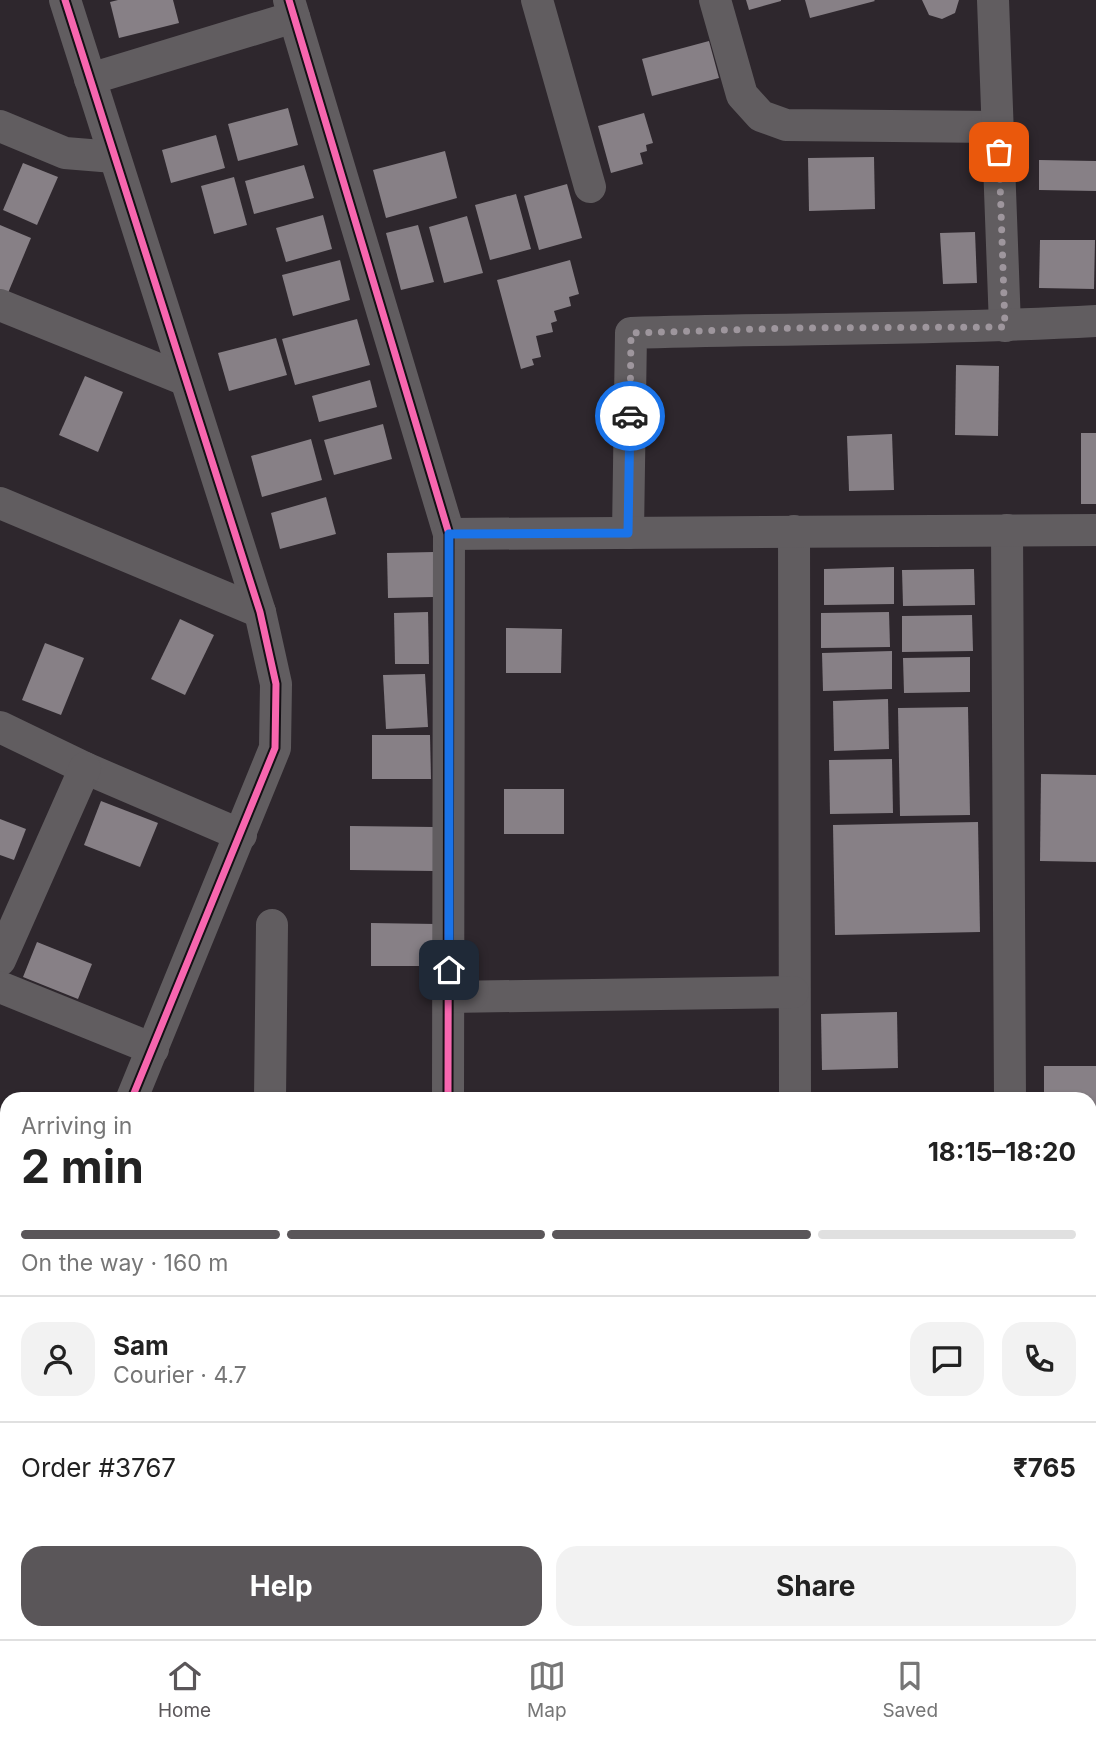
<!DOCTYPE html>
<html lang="en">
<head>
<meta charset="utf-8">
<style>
  :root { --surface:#fff; --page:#f2f2f2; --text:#222; --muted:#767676; --line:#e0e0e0; --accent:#5a5659 }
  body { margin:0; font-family:Inter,sans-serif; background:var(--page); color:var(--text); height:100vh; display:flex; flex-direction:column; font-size:26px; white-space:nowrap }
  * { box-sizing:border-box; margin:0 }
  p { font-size:23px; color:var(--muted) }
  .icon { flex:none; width:38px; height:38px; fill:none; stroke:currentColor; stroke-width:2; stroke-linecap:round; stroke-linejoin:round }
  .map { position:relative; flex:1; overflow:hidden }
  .panel { position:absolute; left:0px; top:1092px; width:1097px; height:548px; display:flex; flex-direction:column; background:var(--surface); border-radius:21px 21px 0 0; box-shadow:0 2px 5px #0004 }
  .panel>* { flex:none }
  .pin { position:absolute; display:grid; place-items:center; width:60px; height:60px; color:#fff; margin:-30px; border-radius:14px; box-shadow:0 4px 10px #0006 }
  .courier { position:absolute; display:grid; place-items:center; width:70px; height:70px; margin:-35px; border:5px solid #1a73e8; border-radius:50%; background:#fff; color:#222; box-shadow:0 2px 9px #0007 }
  .headline em { font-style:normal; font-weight:700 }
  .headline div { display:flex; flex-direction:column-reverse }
  .headline { display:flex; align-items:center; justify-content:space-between; height:119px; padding:0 21px }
  h1 { font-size:46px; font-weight:700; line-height:52px }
  .bar { display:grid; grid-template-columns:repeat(4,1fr); gap:10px 7px; align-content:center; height:84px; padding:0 21px }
  .bar i { height:9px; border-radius:5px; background:var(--line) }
  .bar .selected { background:var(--accent) }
  .bar p { grid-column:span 4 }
  .line { display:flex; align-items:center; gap:18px; padding:0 21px; border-top:2px solid var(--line) }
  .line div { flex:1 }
  .round { display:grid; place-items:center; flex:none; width:74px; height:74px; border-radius:21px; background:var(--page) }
  .cta { display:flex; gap:14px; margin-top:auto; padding:14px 21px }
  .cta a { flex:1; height:80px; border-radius:21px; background:var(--accent); color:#fff; font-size:28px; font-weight:700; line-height:80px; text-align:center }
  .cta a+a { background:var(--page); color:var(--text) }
  .menu { display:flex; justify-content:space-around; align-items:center; height:98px; border-top:2px solid var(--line); background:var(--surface); font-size:19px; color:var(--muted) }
  .menu a { display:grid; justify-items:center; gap:4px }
  .menu .selected { color:var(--accent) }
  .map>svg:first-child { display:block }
  .green { fill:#513151 }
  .building { fill:#878086 }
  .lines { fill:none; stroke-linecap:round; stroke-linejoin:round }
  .minor { stroke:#615d60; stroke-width:32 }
  .cycleway-casing { stroke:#151015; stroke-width:11 }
  .cycleway { stroke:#f766af; stroke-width:7 }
  .done { stroke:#9e969d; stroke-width:7; stroke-dasharray:0 12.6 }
  .route { stroke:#1a73e8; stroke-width:9 }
</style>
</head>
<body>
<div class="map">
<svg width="1096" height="1639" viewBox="0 0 1096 1639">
  <rect width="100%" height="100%" fill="#2e272d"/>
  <!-- green -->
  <path class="green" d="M 140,1633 L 235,1633 L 236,1639 L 146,1639 Z"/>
  <!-- building -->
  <g class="building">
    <path d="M 118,0 L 173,0 L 179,23 L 119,38 L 110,2 Z"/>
    <path d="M 746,0 L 781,0 L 781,1 L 749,10 Z"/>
    <path d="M 805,0 L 874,0 L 875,1 L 810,18 Z"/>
    <path d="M 922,0 L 959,0 L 955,13 L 942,19 L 929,15 Z"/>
    <path d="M 709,41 L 719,78 L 652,96 L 642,59 Z"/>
    <path d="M 288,108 L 298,145 L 238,161 L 228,124 Z"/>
    <path d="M 644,113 L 653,143 L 646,145 L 647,151 L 640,153 L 643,164 L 611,173 L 598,126 Z"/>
    <path d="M 216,135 L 225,168 L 171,183 L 162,150 Z"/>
    <path d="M 445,151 L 457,198 L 386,218 L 373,170 Z"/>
    <path d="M 874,157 L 875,209 L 809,211 L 808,158 Z"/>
    <path d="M 1039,160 L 1096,161 L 1096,191 L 1039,190 Z"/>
    <path d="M 23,163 L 58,177 L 37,225 L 3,210 Z"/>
    <path d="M 304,165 L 314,198 L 254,214 L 245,181 Z"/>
    <path d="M 234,177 L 247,225 L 214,234 L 201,186 Z"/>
    <path d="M 567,184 L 582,238 L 539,250 L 524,196 Z"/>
    <path d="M 516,194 L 531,249 L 490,260 L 475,205 Z"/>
    <path d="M 323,215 L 332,249 L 286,262 L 276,228 Z"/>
    <path d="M 467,216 L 483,273 L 444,283 L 429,227 Z"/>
    <path d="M 0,225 L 31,238 L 8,293 L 0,289 Z"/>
    <path d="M 418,225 L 434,282 L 401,290 L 386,233 Z"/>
    <path d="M 975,232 L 977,283 L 943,284 L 940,233 Z"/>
    <path d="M 1040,240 L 1095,240 L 1094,289 L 1039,288 Z"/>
    <path d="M 340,260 L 350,300 L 293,316 L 282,275 Z"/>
    <path d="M 570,260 L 579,294 L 569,297 L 571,306 L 554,311 L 557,321 L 551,323 L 553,332 L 536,336 L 541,357 L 532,359 L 534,365 L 521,369 L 497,280 Z"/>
    <path d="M 357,319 L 370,365 L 295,385 L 282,339 Z"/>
    <path d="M 276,338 L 287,375 L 229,391 L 218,353 Z"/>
    <path d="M 956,365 L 999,366 L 998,436 L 955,435 Z"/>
    <path d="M 85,376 L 123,392 L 98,452 L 59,435 Z"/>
    <path d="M 370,380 L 377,407 L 319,422 L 312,396 Z"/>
    <path d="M 383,424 L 392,459 L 334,475 L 324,440 Z"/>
    <rect x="1081" y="433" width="15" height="71"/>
    <path d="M 892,434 L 894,490 L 849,491 L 847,436 Z"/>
    <path d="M 311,439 L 322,480 L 262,497 L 251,456 Z"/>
    <path d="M 326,497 L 336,534 L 280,549 L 271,513 Z"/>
    <path d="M 434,552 L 434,597 L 388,598 L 387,553 Z"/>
    <path d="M 894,567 L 894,604 L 824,605 L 824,569 Z"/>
    <path d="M 974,569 L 975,605 L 903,606 L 902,570 Z"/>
    <path d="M 428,612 L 429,664 L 395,664 L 394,613 Z"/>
    <path d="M 889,612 L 890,647 L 821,648 L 821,613 Z"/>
    <path d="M 972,615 L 973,651 L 902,652 L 902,616 Z"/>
    <path d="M 180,619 L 214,635 L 185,695 L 151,679 Z"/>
    <path d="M 506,628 L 562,629 L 561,673 L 506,673 Z"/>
    <path d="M 45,643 L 84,658 L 61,715 L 22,700 Z"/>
    <path d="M 892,651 L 892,689 L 823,691 L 822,653 Z"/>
    <path d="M 970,657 L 970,692 L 904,693 L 903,658 Z"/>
    <path d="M 425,674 L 428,727 L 386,729 L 383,675 Z"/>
    <path d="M 888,699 L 889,749 L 834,751 L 833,701 Z"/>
    <path d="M 968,707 L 970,815 L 900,816 L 898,708 Z"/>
    <path d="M 372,735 L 430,735 L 431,779 L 372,779 Z"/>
    <path d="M 892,759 L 893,813 L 830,814 L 829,760 Z"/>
    <path d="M 1041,774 L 1096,775 L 1096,862 L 1040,861 Z"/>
    <rect x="504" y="789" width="60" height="45"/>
    <path d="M 101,801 L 158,823 L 140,867 L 84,845 Z"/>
    <path d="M 0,819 L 26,829 L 14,860 L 0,855 Z"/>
    <path d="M 978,822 L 980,932 L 835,935 L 833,825 Z"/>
    <path d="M 350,826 L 434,827 L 434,871 L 350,870 Z"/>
    <path d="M 371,923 L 436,924 L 436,966 L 371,966 Z"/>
    <path d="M 37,942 L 92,964 L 78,999 L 23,977 Z"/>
    <path d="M 897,1012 L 898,1068 L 822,1070 L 821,1014 Z"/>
    <path d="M 1044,1066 L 1096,1066 L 1096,1109 L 1090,1109 L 1090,1099 L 1044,1099 Z"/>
    <rect x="1090" y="1124" width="6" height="53"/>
    <path d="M 24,1633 L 73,1633 L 74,1639 L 25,1639 Z"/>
  </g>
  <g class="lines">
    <!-- minor -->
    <g class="minor">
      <path d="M 65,0 L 260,612 L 276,684 L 275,748 L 132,1098"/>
      <path d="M 289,0 L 449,534 L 448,1099"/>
      <path d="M 537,0 L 590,187"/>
      <path d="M 715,0 L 742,95 L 761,116 L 786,125 L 998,127"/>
      <path d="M 993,0 L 1005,326"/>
      <path d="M 90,79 L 294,17"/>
      <path d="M 0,126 L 65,153 L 114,157"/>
      <path d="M 0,305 L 183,379"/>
      <path d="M 0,503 L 260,612"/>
      <path d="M 1007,530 L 1010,1099"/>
      <path d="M 794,531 L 795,1099"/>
      <path d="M 628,533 L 631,333 C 786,328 941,330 1096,321"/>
      <path d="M 449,534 L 1096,530"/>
      <path d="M 0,727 L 85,768 L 241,835"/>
      <path d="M 0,960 L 85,768"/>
      <path d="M 0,987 L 153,1049"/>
      <path d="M 449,997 L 793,992"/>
      <path d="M 270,1099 L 272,925"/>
      <path d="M 1090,1193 L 1096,1193"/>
      <path d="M 1090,1415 L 1096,1415"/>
      <path d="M 0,1600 L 7,1591"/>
      <path d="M 112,1633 L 112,1639"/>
      <path d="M 982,1639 L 982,1633"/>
    </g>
    <defs>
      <g id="cycleway">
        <path d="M 65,0 L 260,612 L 276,684 L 275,748 L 132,1098"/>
        <path d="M 289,0 L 449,534 L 448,1099"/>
      </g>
    </defs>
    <!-- cycleway casing -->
    <use href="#cycleway" class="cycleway-casing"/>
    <!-- cycleway -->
    <use href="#cycleway" class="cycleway"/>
  </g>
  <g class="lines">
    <!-- done -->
    <path class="done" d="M 630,416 L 631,333 L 792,328 L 1005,327 L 999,152"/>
    <!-- route -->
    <path class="route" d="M 449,970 L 449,534 L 628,533 L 630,416"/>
  </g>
</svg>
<div class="pin" style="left:999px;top:152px;background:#ea580c"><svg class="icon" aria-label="bag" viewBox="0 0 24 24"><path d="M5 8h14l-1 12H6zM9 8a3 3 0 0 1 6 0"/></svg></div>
<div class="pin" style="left:449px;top:970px;background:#1f2937"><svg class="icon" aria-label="home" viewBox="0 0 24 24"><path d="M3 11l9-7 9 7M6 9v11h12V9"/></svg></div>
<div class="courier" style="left:630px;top:416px"><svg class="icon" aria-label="car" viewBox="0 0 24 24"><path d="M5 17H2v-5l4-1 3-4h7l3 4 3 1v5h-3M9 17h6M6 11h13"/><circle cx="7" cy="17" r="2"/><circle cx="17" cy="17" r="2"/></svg></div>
<section class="panel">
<div class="headline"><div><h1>2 min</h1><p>Arriving in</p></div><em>18:15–18:20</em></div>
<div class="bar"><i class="selected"></i><i class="selected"></i><i class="selected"></i><i></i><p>On the way · 160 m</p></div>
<div class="line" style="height:126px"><a class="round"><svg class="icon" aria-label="person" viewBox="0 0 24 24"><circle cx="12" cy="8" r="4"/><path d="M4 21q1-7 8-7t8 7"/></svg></a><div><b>Sam</b><p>Courier · 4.7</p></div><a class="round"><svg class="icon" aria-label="chat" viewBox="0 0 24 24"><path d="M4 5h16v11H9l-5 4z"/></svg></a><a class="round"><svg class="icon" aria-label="phone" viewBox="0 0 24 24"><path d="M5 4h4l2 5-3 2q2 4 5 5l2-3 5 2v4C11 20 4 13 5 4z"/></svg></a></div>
<div class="line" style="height:91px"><div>Order #3767</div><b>₹765</b></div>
<div class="cta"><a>Help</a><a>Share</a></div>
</section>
</div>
<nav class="menu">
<a class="selected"><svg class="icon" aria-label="home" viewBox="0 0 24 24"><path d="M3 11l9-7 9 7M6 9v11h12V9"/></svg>Home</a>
<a><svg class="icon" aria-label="map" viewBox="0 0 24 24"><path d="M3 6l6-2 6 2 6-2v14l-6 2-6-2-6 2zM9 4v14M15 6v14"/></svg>Map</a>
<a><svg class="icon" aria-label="saved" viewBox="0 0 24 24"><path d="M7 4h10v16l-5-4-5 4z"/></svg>Saved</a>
</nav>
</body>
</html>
